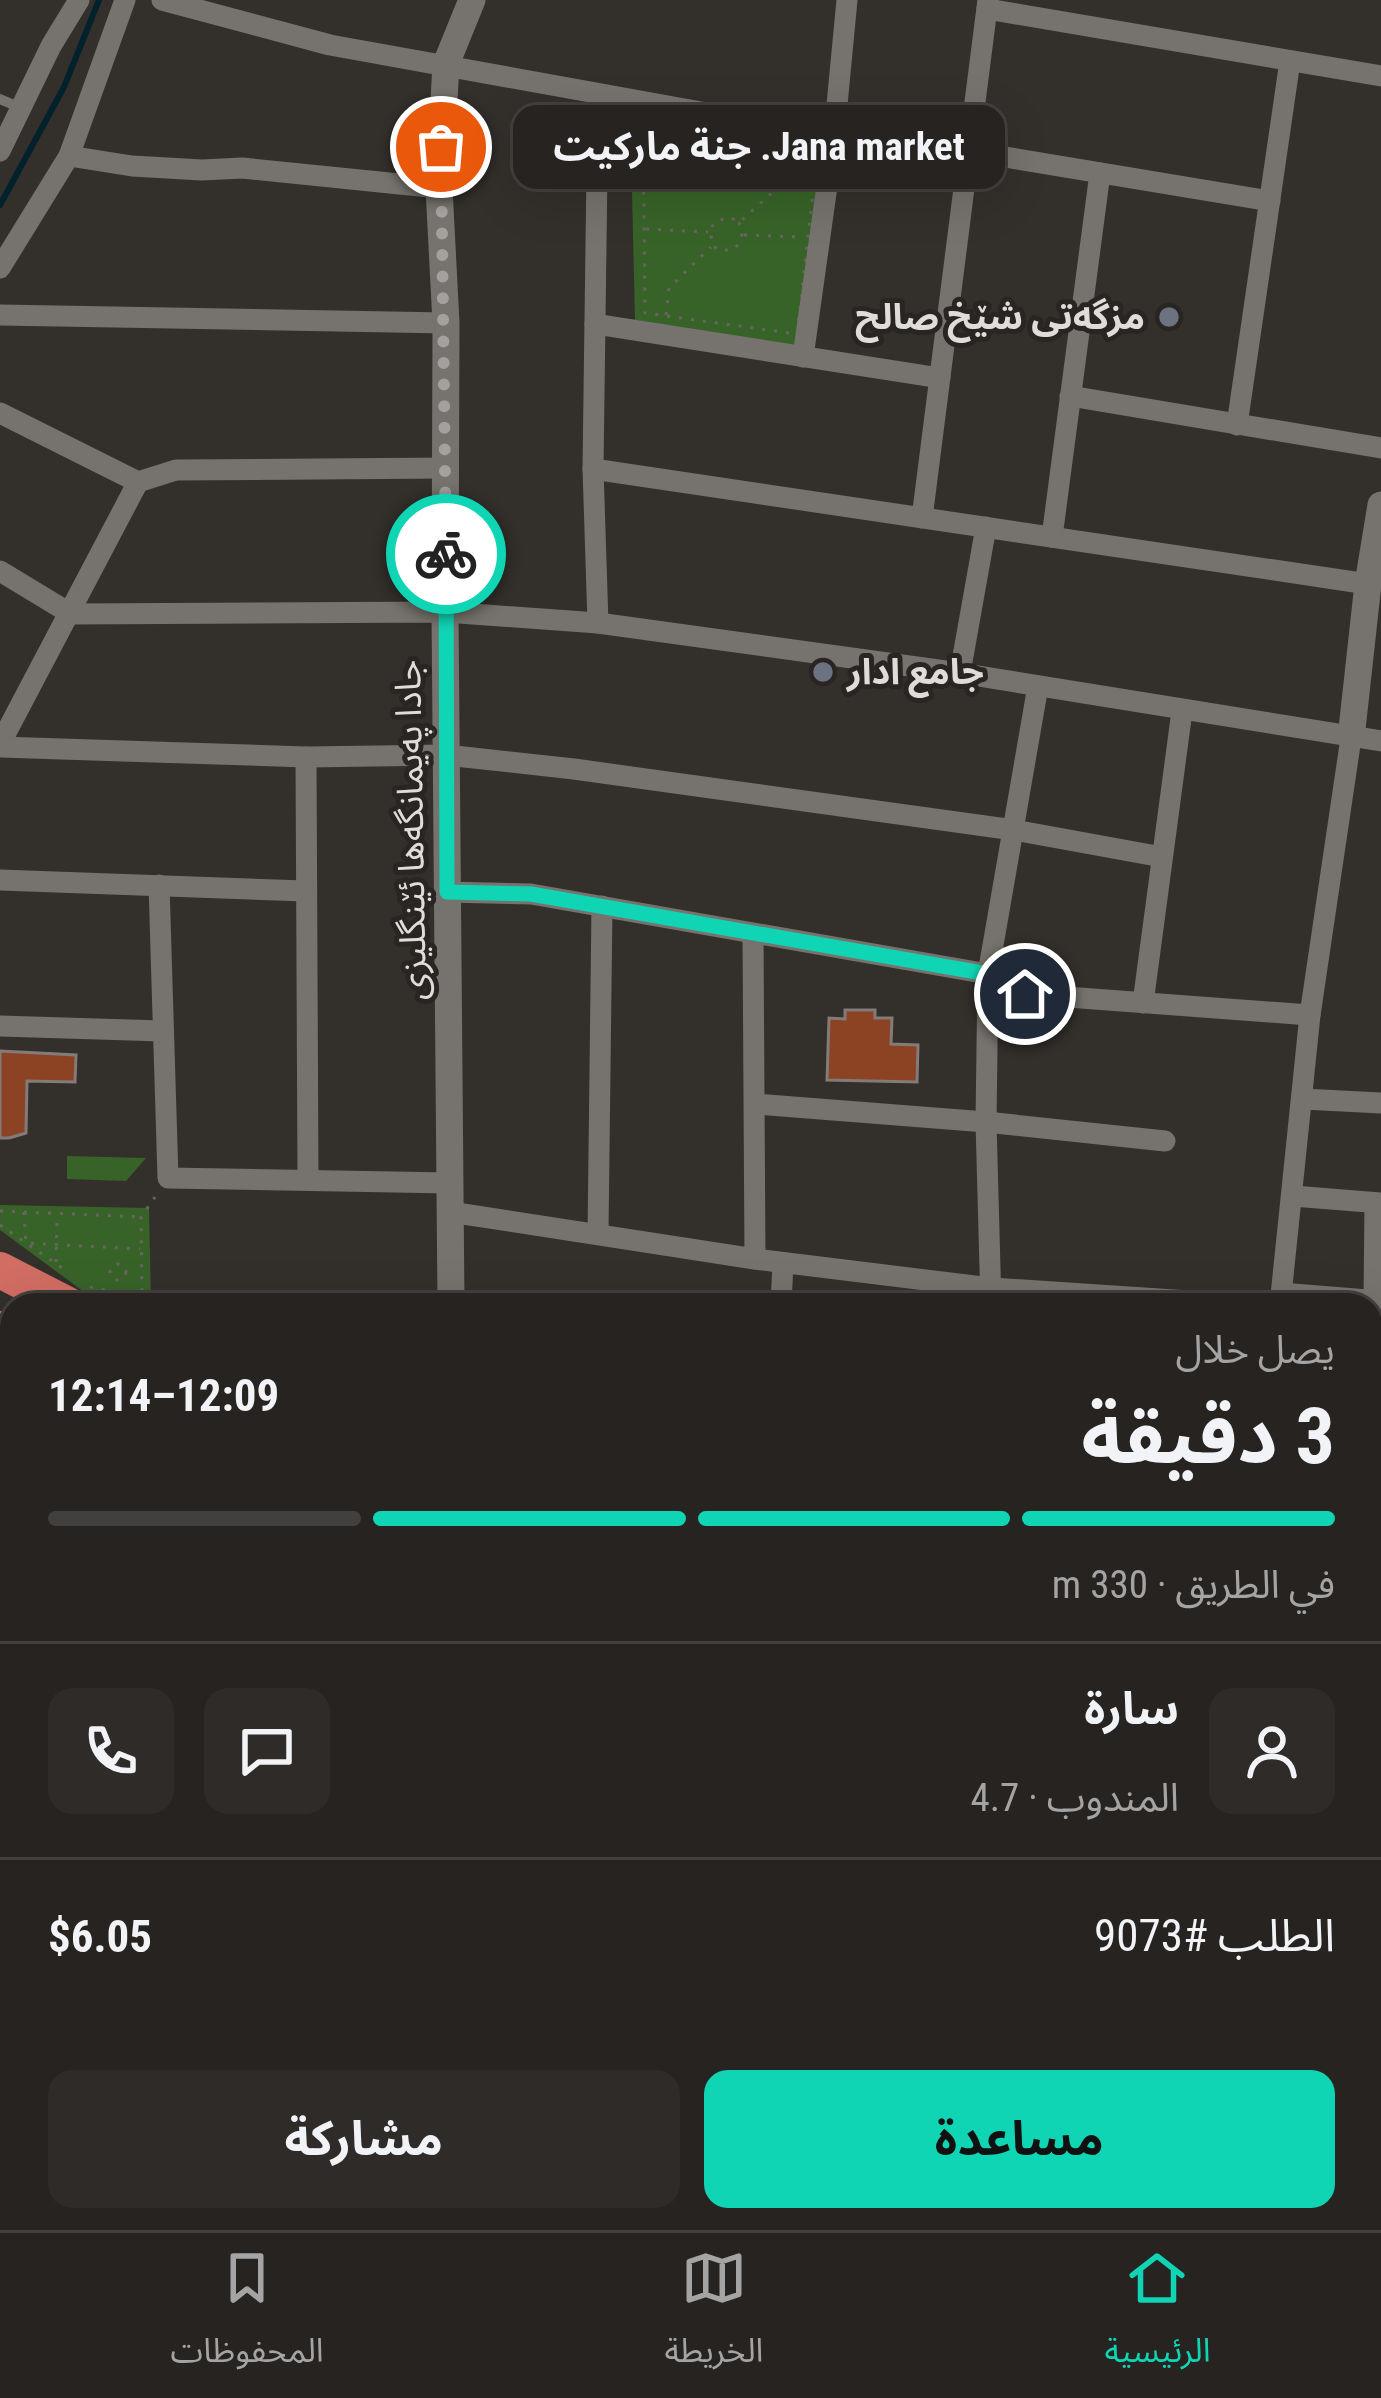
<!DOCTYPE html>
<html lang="ar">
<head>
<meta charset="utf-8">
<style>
  :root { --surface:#262320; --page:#2e2b29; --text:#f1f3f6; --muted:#a4a4a5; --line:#42403e; --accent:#10d5b4 }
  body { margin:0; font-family:"Roboto Condensed","Noto Sans Arabic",sans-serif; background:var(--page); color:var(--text); direction:rtl; height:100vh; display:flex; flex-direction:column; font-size:45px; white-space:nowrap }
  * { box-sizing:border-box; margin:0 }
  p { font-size:39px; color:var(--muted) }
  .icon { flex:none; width:66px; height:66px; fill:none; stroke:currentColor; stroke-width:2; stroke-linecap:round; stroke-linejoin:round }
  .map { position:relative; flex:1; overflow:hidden; direction:ltr }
  .panel { position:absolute; left:0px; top:1293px; width:1383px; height:939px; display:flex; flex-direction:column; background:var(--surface); border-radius:36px 36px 0 0; box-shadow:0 12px 48px #0002,0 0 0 3px var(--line); direction:rtl }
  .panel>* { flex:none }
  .pin { position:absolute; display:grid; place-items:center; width:102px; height:102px; color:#fff; margin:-51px; border:6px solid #fff; border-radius:50%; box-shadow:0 3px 12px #0007 }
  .courier { position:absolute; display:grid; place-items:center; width:120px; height:120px; margin:-60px; border:9px solid #10d5b4; border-radius:50%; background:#fff; color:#222; box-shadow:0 3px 15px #0007 }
  .bubble { position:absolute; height:84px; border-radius:24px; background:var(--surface); box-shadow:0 12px 48px #0002,0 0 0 3px var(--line); font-size:39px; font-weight:700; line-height:84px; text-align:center; direction:rtl }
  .overview em { font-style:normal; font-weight:700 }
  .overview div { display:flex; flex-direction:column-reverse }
  .overview { display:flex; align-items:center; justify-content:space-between; height:204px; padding:0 48px }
  h1 { font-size:78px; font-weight:700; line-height:90px }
  .bar { display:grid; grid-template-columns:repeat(4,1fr); gap:18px 12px; align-content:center; height:144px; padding:0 48px }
  .bar i { height:15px; border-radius:9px; background:var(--line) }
  .bar .current { background:var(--accent) }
  .bar p { grid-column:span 4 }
  .line { display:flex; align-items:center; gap:30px; padding:0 48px; border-top:3px solid var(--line) }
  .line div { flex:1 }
  .round { display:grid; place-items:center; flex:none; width:126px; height:126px; border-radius:24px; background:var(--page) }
  .primary-button { display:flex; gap:24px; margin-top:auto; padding:24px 48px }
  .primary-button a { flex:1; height:138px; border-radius:24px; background:var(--accent); color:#111; font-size:48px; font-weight:700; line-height:138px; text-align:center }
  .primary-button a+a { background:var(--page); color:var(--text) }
  .tabs { display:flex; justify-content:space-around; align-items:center; height:168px; border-top:3px solid var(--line); background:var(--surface); font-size:33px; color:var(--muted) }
  .tabs a { display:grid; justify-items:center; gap:6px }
  .tabs .current { color:var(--accent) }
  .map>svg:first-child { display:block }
  .green { fill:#386328 }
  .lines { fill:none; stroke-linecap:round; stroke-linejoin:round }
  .stream { stroke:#01212c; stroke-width:6 }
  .building { fill:#8c4324; stroke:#827b79; stroke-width:3 }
  .path { stroke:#686561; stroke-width:3; stroke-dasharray:3 9; stroke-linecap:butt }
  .service { stroke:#76726d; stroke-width:10 }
  .minor { stroke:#76726d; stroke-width:21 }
  .tertiary { stroke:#76726d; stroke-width:27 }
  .secondary { stroke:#76726d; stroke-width:30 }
  .trunk { stroke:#d16d62; stroke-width:36 }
  .done { stroke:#a3a09d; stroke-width:12; stroke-dasharray:0 21.6 }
  .route { stroke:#10d5b4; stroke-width:15 }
  .worship-dot { fill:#6b7280; stroke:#292522; stroke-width:4.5 }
  .labels { text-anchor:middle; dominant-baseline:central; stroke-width:10; stroke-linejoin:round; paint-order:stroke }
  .poi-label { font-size:36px; font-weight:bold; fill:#dfddda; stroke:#292522; text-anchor:end }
  .street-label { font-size:36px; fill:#dfddda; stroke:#292522 }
</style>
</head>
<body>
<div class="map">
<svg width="1381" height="2230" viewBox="0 0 1381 2230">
  <rect width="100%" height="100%" fill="#332f2b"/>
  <!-- green -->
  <g class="green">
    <path d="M 630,108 L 826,142 L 804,347 L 635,320 Z"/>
    <path d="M 67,1156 L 146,1158 L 126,1181 L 67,1179 Z"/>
    <path d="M 0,1205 L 149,1208 L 151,1303 L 87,1294 L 0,1230 Z"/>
    <path d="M 1371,1538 L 1381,1539 L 1381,1688 L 1371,1732 Z"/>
  </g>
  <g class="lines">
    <!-- stream -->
    <g class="stream">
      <path d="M 0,205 L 64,87 L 99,0"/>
      <path d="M 0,1977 L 12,1960"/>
      <path d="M 1229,2220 L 1251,2230"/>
    </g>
  </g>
  <!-- building -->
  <g class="building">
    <path d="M 845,1010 L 875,1010 L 875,1018 L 892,1018 L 891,1044 L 918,1045 L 917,1082 L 827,1080 L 829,1018 L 845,1019 Z"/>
    <path d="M 0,1051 L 76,1055 L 75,1082 L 27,1081 L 26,1133 L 9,1138 L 0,1138 Z"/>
  </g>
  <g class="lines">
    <!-- path -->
    <g class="path">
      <path d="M 643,123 L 818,148 L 797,334 L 645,313 Z"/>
      <path d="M 739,222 L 742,235 L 736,248 L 722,251 L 713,246 L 710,230 L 715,222 L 729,217 L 739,222 L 743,219 L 795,172 L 797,150"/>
      <path d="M 646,229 L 708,232"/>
      <path d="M 744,235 L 800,237"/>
      <path d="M 666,315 L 669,288 L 711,247"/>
      <path d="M 0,1211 L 141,1217"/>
      <path d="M 24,1212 L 26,1243 L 140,1249"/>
      <path d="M 0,1225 L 68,1272"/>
      <path d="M 56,1262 L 57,1217"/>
      <circle cx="118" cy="1272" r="8"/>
      <path d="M 90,1287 L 142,1298 L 141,1217 L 155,1197"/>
      <path d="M 1371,1599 L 1381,1593"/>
      <path d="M 0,1965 L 12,1978"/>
    </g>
    <!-- service -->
    <g class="service">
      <path d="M 0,99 L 21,108"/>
      <path d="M 1371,1914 L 1381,1866"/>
      <path d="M 1034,2220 L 1050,2230"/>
      <path d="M 1259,2220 L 1275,2230"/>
    </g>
    <!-- minor -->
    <g class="minor">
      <path d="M 162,0 L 330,45 L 834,136"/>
      <path d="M 987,9 L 1381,76"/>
      <path d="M 598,95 L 593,469 L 598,623"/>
      <path d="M 0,151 L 51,46 L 79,0"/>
      <path d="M 969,151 L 1270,201"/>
      <path d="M 69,156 L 132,166 L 202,170 L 242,168 L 439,188"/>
      <path d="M 0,268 L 69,156 L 125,0"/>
      <path d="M 0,315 L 446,323"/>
      <path d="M 595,324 L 940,378"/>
      <path d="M 803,357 L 834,136 L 847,0"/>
      <path d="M 1070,396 L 1381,448"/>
      <path d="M 0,413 L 138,482 L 176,470 L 448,468"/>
      <path d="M 1237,425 L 1290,61"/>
      <path d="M 593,469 L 1368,584"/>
      <path d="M 922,518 L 988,0"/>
      <path d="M 1052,537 L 1100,173"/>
      <path d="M 0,571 L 71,614 L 445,612 L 598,623 L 960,673 L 1381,741"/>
      <path d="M 960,673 L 986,527"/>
      <path d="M 0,744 L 138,482"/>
      <path d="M 0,747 L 306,757 L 446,755 L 574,769 L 1014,830 L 1162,857"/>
      <path d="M 306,757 L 308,1179"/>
      <path d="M 0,880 L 305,891"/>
      <path d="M 159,885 L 168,1178 L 450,1183"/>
      <path d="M 447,892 L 531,894 L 988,974"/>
      <path d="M 753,934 L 755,1259"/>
      <path d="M 986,991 L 1310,1015"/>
      <path d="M 1143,1003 L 1182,711"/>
      <path d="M 0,1026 L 162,1031"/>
      <path d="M 1303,1099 L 1381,1103"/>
      <path d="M 755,1104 L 986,1122 L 1165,1141"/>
      <path d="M 1293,1196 L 1381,1203"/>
      <path d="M 450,1212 L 755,1259 L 991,1288 L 1250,1305"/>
      <path d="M 598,1234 L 602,906"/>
      <path d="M 1281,1293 L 1381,1301"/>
      <path d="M 1374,1300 L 1375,1203"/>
      <path d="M 781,1305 L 783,1263"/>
      <path d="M 991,1305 L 986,1122 L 988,974 L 1038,686"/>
      <path d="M 1280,1305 L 1310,1015 L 1351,738"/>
      <path d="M 1371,1377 L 1381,1378"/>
      <path d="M 0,1519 L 12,1518"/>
      <path d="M 0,1702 L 12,1652"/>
      <path d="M 0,2042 L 12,2047"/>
      <path d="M 1371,2151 L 1381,2099"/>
      <path d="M 1371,2206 L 1381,2209"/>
      <path d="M 243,2220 L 260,2230"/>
      <path d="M 294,2230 L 300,2220"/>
      <path d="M 596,2230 L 601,2220"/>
      <path d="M 726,2230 L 730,2220"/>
      <path d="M 1326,2230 L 1335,2220"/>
    </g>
    <!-- tertiary -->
    <g class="tertiary">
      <path d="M 1351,738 L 1368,584 L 1381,505"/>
      <path d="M 451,1305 L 445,612 L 446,323 L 439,188 L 446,64 L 472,0"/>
    </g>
    <!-- secondary -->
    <g class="secondary">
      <path d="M 0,2107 L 12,2100"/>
      <path d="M 835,2220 L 851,2230"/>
      <path d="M 496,2230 L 501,2220"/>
    </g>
    <!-- trunk -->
    <g class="trunk">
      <path d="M 0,1270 L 68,1305"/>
      <path d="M 0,1329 L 12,1329"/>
      <path d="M 0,1364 L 12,1363"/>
      <path d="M 1371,1488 L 1381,1490"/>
      <path d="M 1371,1524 L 1381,1524"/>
    </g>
  </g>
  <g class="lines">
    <!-- done -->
    <path class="done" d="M 441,147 L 446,554"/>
    <!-- route -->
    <path class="route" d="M 446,554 L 447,892 L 531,894 L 988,974 L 986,991 L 1025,994"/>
  </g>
  <!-- markers -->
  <g class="worship-dot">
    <circle cx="1169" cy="317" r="12"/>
    <circle cx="823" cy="672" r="12"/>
  </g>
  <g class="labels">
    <!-- poi labels -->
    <g class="poi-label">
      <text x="1145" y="317">مزگەتی شێخ صالح</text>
      <text x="847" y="672" text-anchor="start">جامع ادار</text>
    </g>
    <!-- street labels -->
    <g class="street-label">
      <text transform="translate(411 830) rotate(-91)">جادا په‌يمانگه‌ها ئێنگليزى</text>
    </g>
  </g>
</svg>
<div class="pin" style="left:441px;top:147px;background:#ea580c"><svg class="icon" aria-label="bag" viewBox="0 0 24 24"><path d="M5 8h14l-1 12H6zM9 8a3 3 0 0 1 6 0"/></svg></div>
<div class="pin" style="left:1025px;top:994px;background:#1f2937"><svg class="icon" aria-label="home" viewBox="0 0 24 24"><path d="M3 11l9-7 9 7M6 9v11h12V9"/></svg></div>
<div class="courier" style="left:446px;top:554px"><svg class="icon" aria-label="bike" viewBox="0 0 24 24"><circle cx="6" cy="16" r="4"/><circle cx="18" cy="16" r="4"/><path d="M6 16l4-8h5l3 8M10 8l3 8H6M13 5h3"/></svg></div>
<div class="bubble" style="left:513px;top:105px;width:492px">Jana market. جنة ماركيت</div>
<section class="panel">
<div class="overview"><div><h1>3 دقيقة</h1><p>يصل خلال</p></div><em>12:09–12:14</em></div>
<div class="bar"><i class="current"></i><i class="current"></i><i class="current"></i><i></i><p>في الطريق · 330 m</p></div>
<div class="line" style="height:216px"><a class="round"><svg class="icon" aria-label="person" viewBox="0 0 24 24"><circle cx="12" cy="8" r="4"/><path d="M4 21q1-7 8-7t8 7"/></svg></a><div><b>سارة</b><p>المندوب · 4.7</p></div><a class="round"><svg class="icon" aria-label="chat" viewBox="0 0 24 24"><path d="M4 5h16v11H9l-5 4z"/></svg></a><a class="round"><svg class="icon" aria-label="phone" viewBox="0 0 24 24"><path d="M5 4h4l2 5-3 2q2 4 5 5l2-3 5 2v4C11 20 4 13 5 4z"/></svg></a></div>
<div class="line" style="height:156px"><div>الطلب #9073</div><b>$6.05</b></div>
<div class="primary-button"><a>مساعدة</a><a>مشاركة</a></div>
</section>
</div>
<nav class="tabs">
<a class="current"><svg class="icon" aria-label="home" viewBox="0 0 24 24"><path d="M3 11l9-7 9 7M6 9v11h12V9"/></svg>الرئيسية</a>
<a><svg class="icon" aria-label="map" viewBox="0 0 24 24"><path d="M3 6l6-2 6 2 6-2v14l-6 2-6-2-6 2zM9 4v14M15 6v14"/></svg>الخريطة</a>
<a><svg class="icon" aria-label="saved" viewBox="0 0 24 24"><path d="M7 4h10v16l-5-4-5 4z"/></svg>المحفوظات</a>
</nav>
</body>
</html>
